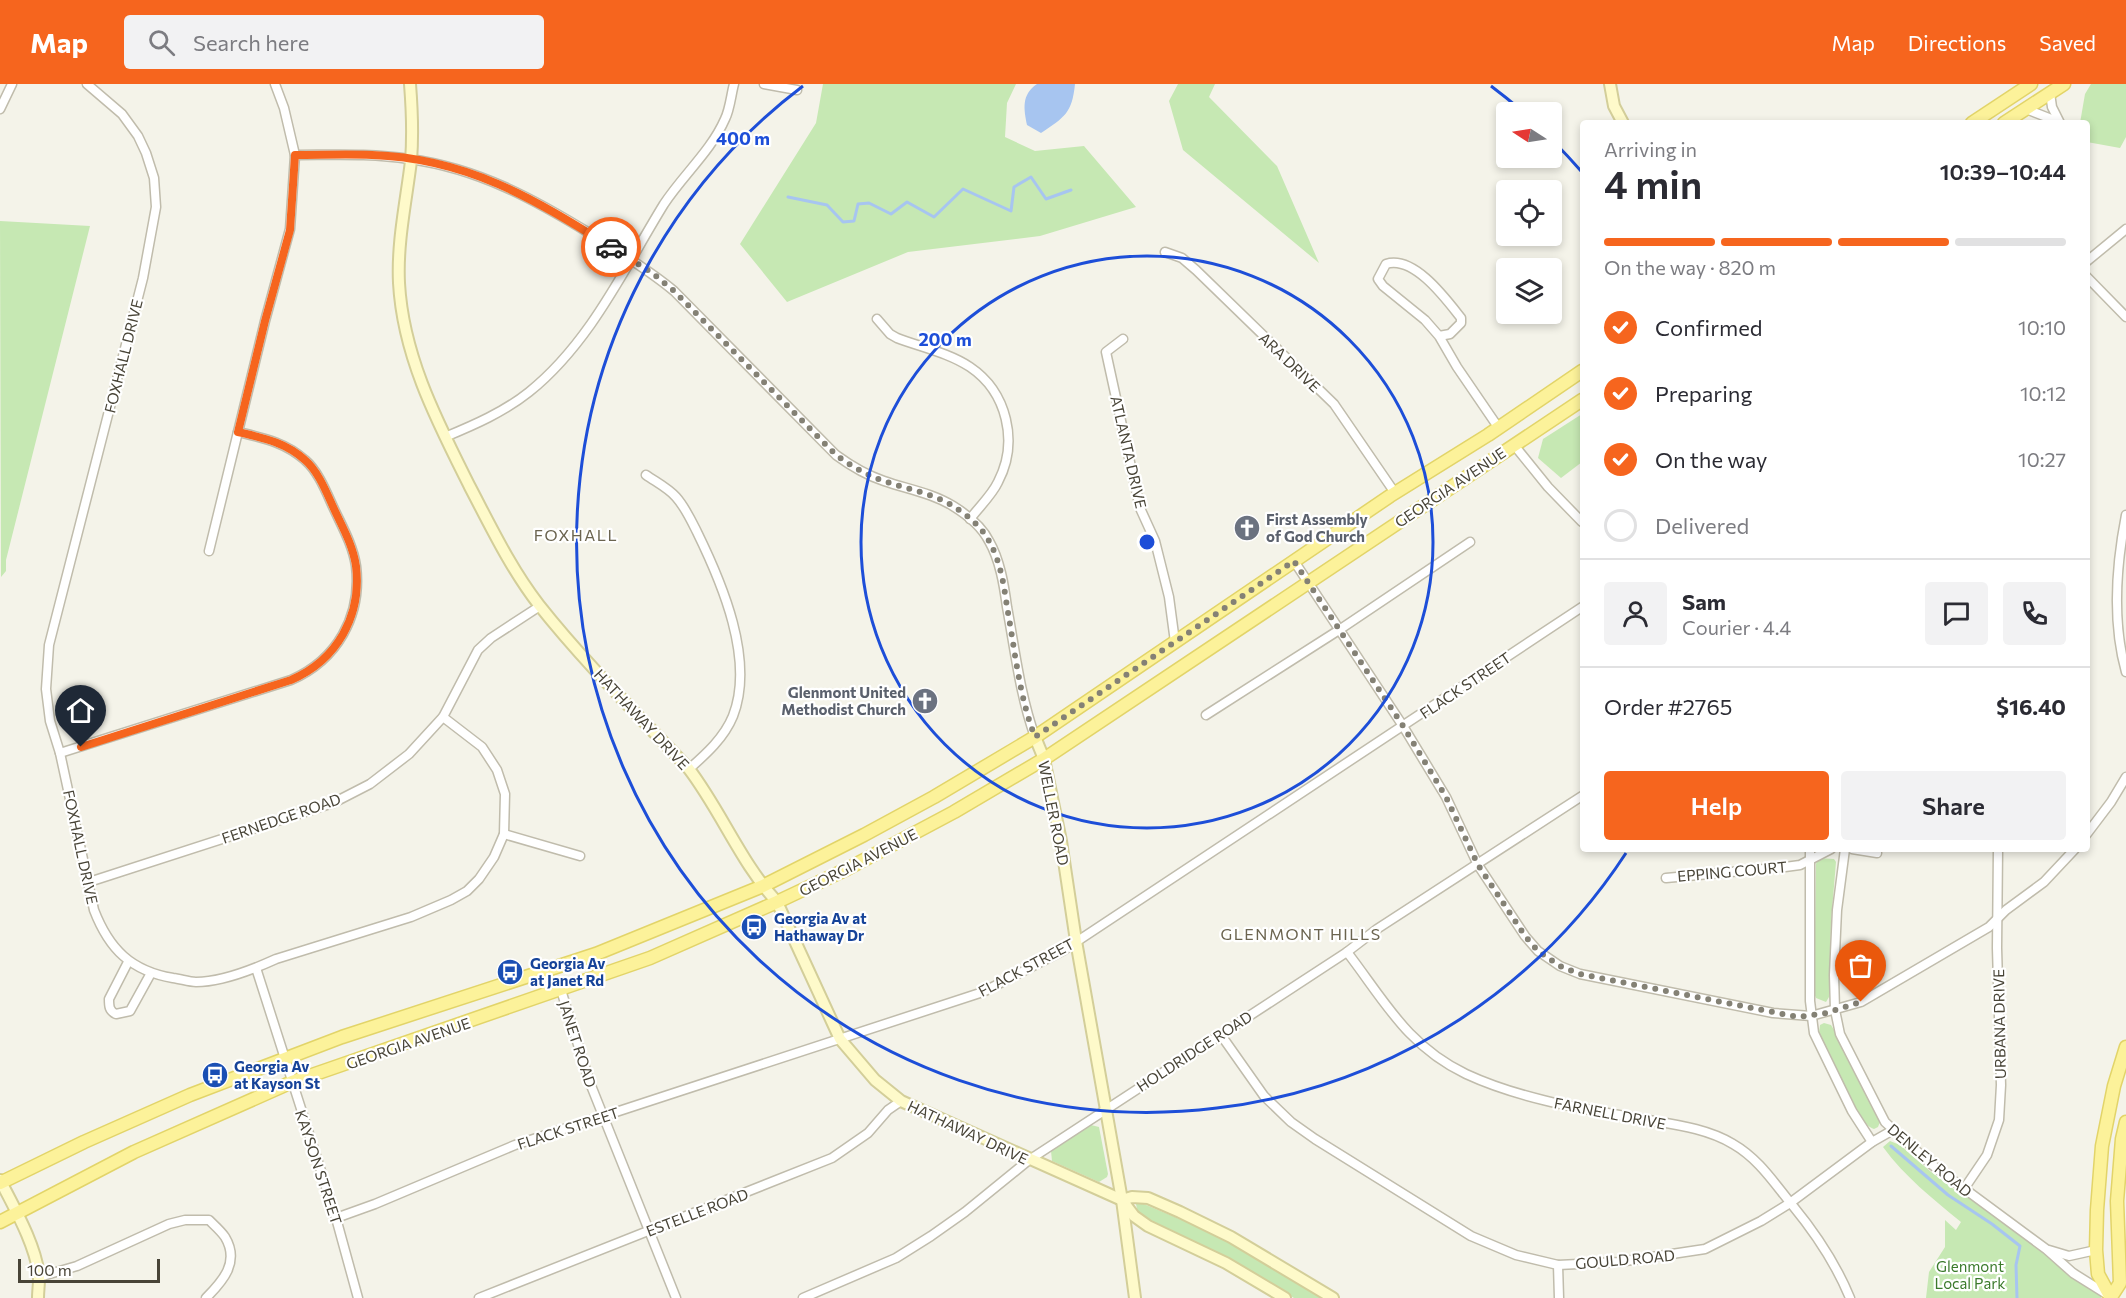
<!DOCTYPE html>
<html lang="en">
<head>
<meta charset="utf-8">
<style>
  :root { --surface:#fff; --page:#f2f2f3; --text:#2b2b33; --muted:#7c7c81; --line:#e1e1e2; --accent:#f6651e }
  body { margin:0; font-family:Commissioner,sans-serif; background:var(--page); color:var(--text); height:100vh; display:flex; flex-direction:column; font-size:22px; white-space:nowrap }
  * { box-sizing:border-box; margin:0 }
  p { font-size:20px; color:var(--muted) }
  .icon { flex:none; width:33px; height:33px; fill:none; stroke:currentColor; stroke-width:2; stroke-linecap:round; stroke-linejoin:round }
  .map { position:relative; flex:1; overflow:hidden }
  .drawer { position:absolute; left:1580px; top:36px; width:510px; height:732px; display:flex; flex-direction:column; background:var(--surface); border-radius:6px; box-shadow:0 3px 9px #0003 }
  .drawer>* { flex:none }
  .needle { width:39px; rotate:282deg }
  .buttons { position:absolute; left:1496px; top:18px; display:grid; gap:12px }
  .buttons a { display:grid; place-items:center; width:66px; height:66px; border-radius:6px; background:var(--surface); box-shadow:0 3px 9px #0003; font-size:30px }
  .scale { position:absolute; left:18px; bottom:15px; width:142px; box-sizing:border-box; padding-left:6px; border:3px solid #484437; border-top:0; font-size:16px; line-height:21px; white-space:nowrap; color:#484437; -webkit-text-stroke:4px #fff; paint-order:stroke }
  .pin { position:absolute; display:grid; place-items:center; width:51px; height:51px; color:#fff; margin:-62px -26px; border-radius:50% 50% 50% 0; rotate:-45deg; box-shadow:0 0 6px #0007 }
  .pin .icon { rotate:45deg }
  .courier { position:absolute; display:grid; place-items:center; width:60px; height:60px; margin:-30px; border:4px solid #f6651e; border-radius:50%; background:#fff; color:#222; box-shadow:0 2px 8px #0007 }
  .summary em { font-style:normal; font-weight:600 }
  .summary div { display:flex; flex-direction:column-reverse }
  .summary { display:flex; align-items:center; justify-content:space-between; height:102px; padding:0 24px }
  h1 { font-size:39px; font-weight:600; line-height:45px }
  .bar { display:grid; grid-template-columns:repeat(4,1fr); gap:9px 6px; align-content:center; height:72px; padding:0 24px }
  .bar i { height:8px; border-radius:4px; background:var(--line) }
  .bar .current { background:var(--accent) }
  .bar p { grid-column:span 4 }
  .line { display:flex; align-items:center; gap:15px; padding:0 24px; border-top:2px solid var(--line) }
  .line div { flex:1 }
  .round { display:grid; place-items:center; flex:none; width:63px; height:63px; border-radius:6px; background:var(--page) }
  ol { padding:0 24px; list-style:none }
  li { display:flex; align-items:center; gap:18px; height:66px }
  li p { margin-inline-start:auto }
  li .icon { padding:6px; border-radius:50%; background:var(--accent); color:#fff; stroke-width:4 }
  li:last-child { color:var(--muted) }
  li i { width:33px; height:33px; border:3px solid var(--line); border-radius:50% }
  .cta { display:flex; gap:12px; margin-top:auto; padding:12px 24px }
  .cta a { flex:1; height:69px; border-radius:6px; background:var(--accent); color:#fff; font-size:24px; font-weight:600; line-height:69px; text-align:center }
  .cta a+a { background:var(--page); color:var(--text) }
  header { display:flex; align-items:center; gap:36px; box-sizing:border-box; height:84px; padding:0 30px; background:var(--accent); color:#fff }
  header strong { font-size:28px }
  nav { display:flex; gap:33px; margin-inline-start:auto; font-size:21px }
  .search { width:420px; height:54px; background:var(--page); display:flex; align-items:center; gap:15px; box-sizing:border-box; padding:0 21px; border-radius:6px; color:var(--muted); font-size:22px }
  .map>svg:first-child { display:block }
  .green { fill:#c6e8b3 }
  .water { fill:#a7c5f0 }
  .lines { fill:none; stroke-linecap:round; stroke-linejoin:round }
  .stream { stroke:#a7c5f0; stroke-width:3 }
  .street-casing { stroke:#c0bcac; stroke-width:11 }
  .secondary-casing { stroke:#d3ce99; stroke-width:14 }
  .primary-casing { stroke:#e2d469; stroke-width:15 }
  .street { stroke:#fff; stroke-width:8 }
  .secondary { stroke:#fefaca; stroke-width:10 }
  .primary { stroke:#fcf29a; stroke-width:12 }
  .done { stroke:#848175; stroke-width:6; stroke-dasharray:0 10.8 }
  .route { stroke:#f6651e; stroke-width:8 }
  .ring { fill:none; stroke:#1d4ed8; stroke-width:3 }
  .labels { text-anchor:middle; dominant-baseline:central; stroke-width:4.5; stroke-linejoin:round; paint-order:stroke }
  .street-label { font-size:15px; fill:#484437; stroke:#fff }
  .worship-label { font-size:15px; font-weight:bold; fill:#5b616d; stroke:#fff; text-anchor:start }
  .transit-label { font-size:15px; font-weight:bold; fill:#164399; stroke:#fff; text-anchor:start }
  .park-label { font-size:15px; fill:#3b7a2b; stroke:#fff }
  .neighbourhood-label { font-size:16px; letter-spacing:1.5px; fill:#6b644f; stroke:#fff }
  .centre { fill:#1d4ed8; stroke:#fff; stroke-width:3 }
  .ring-label { font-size:18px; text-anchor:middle; font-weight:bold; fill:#1d4ed8; stroke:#fff; stroke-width:4.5; stroke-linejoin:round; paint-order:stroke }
</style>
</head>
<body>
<header>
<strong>Map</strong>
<div class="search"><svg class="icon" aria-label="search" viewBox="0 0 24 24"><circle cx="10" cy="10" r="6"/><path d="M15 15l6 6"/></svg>Search here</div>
<nav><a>Map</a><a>Directions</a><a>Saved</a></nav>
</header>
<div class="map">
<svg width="2126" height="1214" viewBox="0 0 2126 1214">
  <rect width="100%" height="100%" fill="#f4f3e9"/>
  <!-- green -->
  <g class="green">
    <path d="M 823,0 L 1016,0 L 1007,19 L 1005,53 L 1035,67 L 1084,62 L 1136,123 L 1040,152 L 908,168 L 787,218 L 740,160 L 816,39 Z"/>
    <path d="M 1178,0 L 1215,0 L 1209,13 L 1277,82 L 1319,179 L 1183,66 L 1169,17 Z"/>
    <path d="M 2091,0 L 2126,0 L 2126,53 L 2120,64 L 2087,58 L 2086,39 L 2080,39 L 2085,10 Z"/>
    <path d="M 0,137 L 90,142 L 6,476 L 6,487 L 1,493 Z"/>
    <path d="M 1582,330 L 1582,378 L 1561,394 L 1538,374 L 1543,355 Z"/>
    <path d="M 1818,774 L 1834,775 L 1836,778 L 1831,838 L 1829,913 L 1826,918 L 1816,914 L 1814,909 L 1816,780 Z"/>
    <path d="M 1824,939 L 1831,941 L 1836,949 L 1880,1038 L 1878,1043 L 1874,1045 C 1856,1040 1828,968 1819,949 L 1820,941 Z"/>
    <path d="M 1091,1041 L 1099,1043 L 1108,1090 L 1107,1093 L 1099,1098 L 1052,1077 L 1051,1067 Z"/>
    <path d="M 1890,1057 L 1900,1061 L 1930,1087 L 1960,1110 L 1964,1105 L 2101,1211 L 2101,1214 L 1926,1214 L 1929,1188 L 1945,1163 L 1945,1136 L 1956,1146 L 1961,1138 C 1933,1115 1905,1093 1883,1063 Z"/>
    <path d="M 1139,1118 L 1201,1144 L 1256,1172 L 1323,1214 L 1294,1214 L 1241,1182 L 1138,1130 L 1136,1120 Z"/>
  </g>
  <!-- water -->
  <path class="water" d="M 1037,0 L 1075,0 C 1072,29 1065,33 1041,49 L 1027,41 C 1024,25 1021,11 1037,0 Z"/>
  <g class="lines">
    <!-- stream -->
    <g class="stream">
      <path d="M 788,113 L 827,121 L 843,138 L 854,137 L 858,120 L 869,119 L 891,130 L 907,118 L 934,133 L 963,105 L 1011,127 L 1014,103 L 1031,93 L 1046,115 L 1071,106"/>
      <path d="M 1891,1062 L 1948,1111 L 1992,1140 L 2020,1162 L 2016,1181 L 2017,1214"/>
    </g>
    <defs>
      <g id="street">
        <path d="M 87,0 L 122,30 L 138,52 L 146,69 L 154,94 L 156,123 L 143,194 L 49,561 L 46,605 L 50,637 L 60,669 L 94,826 C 109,865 131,887 173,894 C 181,895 189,898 196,898 C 220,898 254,885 276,875 L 411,833 L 451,816 L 467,807 L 479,795 L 494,773 L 504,750 L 505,710 L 497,686 L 482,663 L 443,633"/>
        <path d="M 764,0 L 797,6"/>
        <path d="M 2050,9 L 2052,23 L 2060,39"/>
        <path d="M 0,25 L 12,0"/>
        <path d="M 2026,25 L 2049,34 L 2056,39"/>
        <path d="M 295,71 C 333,71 371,69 409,75 C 478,84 536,116 594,152 C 622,170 649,186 674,207 L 836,371 C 851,382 866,391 884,397 C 907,405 932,409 953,422 C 966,430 982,443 989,457 C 1000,476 1004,501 1007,523 C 1015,566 1020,611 1035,653"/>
        <path d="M 1165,168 L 1182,174 L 1196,186 L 1334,320 L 1395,409"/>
        <path d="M 2086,178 L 2126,145"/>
        <path d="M 2086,192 L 2126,233"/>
        <path d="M 877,235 L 890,250 L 897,254 C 921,263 949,269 970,283 C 1007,308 1019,358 998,398 C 992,411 979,423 970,435"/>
        <path d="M 1439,252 L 1450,250 L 1461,239 L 1461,234 C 1446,215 1414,171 1386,180 L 1378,195 L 1383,202 L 1425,236 L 1439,252 L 1457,283 L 1498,343"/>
        <path d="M 1123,255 L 1106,268 L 1140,424 L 1155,457 L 1169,513 L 1175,558"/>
        <path d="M 445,353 C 474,341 504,328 529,308 C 590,259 624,185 664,120 C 683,91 711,67 725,35 C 730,25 731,11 734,0"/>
        <path d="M 1514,361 L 1548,403 L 1582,438"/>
        <path d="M 646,391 C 656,398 668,404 676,413 C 685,423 691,436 697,448 C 722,499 755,576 733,632 C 724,654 706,670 689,685"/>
        <path d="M 2126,431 C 2116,482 2112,538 2126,588"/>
        <path d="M 209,467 L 265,237 L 290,145 L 295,71 L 284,24 L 275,0"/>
        <path d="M 1294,477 L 1403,642 L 1446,713 L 1478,781 L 1525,852 L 1538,867 L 1560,882 L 1580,890 L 1773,929 L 1811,932 L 1861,918 L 1989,843 L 2006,826 L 2044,798 L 2075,765"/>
        <path d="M 1206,631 L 1339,546 L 1470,458"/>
        <path d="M 60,669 L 291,596 C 337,576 362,532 356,482 C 353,462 343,444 335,427 C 327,410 319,388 305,376 C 285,358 263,354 238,348"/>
        <path d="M 504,750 L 580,772"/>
        <path d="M 2086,751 L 2111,718 L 2126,693"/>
        <path d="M 1810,765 L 1810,917 L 1814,949 L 1852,1027 L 1872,1058"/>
        <path d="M 1845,765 L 1837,826 L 1834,891 L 1835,926 L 1840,950 L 1885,1038 L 1931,1080 L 2046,1165 L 2073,1189 L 2108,1211"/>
        <path d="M 1852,765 L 1877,769"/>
        <path d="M 1666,794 L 1785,783 L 1800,781 L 1831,765"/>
        <path d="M 89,798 L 333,719 L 370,700 L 409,670 L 443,633 L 478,566 L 491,554 L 540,522"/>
        <path d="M 1347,868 C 1384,916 1407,962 1466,990 C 1520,1015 1579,1024 1637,1034 C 1669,1040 1705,1043 1733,1060 C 1759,1075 1774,1099 1793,1122 C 1816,1150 1836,1180 1850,1214"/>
        <path d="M 128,878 L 109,915 C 109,922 109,927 116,930 L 130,927 L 151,889"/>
        <path d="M 256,884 L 336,1134 L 358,1214"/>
        <path d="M 561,906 L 590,999 L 676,1214"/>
        <path d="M 1221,951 L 1264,1012 L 1291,1038 L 1315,1055 L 1471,1152 L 1516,1171 L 1558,1181 L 1619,1178 L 1705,1165 L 1761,1137 L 1790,1119 L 1872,1058 L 1893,1046"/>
        <path d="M 1964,1105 L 1987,1071 L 1999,1036 L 2001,1001 L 1997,864 L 1998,765"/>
        <path d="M 336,1134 L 375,1120 L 515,1061 L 983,908 L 1064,866 L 1582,523"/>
        <path d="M 2049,1166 L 2069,1172 L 2096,1166"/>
        <path d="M 1558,1181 L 1559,1214"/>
        <path d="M 39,1193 L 77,1182 L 169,1140 L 185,1136 L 209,1136 C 214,1141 221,1147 225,1153 C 240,1178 223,1197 206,1214"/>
        <path d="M 479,1214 L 832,1074 L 868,1049 L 888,1026 L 901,1017"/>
        <path d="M 803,1214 L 896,1174 L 931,1152 L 965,1128 L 1029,1076 L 1347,868 L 1377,845 L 1582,712"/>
      </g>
      <g id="secondary">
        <path d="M 410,0 C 412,25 413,52 411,77 C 406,118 397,158 399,199 C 403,273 438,339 470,403 C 491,443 511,485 539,521 C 585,579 638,631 689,685 C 721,727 741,779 777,818 L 840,955 L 875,996 L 901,1017 L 1122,1116 L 1134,1132 L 1148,1142 L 1226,1179 L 1285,1214"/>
        <path d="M 1610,0 L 1614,22 L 1623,39"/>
        <path d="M 1035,653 L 1044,675 L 1061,757 L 1076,857 L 1122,1116 L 1135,1214"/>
        <path d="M 0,1096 C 14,1123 38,1165 39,1195 C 39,1201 38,1208 38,1214"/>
        <path d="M 1122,1116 L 1132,1113 L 1148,1114 L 1180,1128 L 1231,1153 L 1333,1214"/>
      </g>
      <g id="primary">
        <path d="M 1972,39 L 2031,0"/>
        <path d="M 2004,39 L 2064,0"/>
        <path d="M 0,1099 L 84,1058 L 190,1011 L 342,953 L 596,870 L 763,802 L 864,751 L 934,713 L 1035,653 L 1390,412 L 1488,351 L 1582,287"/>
        <path d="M 0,1138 L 134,1068 L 292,998 L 650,874 L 777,818 L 847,785 L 954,728 L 1044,675 L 1582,316"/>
        <path d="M 2111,1213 L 2120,1199 L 2117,1117 L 2122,1055 L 2126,1038"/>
        <path d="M 2111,1214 L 2098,1190 L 2096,1166 L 2097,1126 L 2102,1062 L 2114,1002 L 2126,963"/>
      </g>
    </defs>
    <!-- street casing -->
    <use href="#street" class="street-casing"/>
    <!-- secondary casing -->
    <use href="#secondary" class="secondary-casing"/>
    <!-- primary casing -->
    <use href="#primary" class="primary-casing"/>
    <!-- street -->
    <use href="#street" class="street"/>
    <!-- secondary -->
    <use href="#secondary" class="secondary"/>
    <!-- primary -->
    <use href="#primary" class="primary"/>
  </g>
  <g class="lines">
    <!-- done -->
    <path class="done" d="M 611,163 L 651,188 L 674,207 L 836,371 C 851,382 866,391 884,397 C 907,405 932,409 953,422 C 966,430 982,443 989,457 C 1000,476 1004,501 1007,523 C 1015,566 1019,612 1035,653 L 1294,477 L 1403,642 L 1446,713 L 1478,781 L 1525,852 L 1538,867 L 1560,882 L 1580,890 L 1798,933 L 1826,929 L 1861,918"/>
    <!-- route -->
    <path class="route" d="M 81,663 L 291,596 C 337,576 362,532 356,482 C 353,462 343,444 335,427 C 327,410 319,388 305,376 C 285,358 263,354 238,348 L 265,237 L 290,146 L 295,71 C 321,71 347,70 372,71 C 467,74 534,115 611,163"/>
  </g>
  <!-- distance rings -->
  <g class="ring">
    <circle cx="1147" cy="458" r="286"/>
    <path d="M1626 769A571 571 0 1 1 803 2M1491 2A571 571 0 0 1 1522 27M1554 58A571 571 0 0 1 1581 87"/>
  </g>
  <!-- icons -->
  <defs>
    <symbol id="church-disc" viewBox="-11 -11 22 22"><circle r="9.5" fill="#6b7280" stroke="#fff"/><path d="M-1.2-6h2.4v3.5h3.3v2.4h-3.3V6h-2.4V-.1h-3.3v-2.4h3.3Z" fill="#fff"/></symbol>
    <symbol id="bus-disc" viewBox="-11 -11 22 22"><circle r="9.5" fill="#1a4fb4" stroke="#fff"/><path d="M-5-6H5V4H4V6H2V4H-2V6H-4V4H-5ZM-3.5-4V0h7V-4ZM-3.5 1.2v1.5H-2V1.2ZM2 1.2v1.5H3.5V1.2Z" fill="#fff"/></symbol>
  </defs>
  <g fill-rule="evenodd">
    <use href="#church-disc" x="1232" y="429" width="30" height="30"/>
    <use href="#church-disc" x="910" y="602" width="30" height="30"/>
    <use href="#bus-disc" x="739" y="828" width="30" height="30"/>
    <use href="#bus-disc" x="495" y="873" width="30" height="30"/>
    <use href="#bus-disc" x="200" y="976" width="30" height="30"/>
  </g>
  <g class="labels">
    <!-- street labels -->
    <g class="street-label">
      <text transform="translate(123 272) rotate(-76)">FOXHALL DRIVE</text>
      <text transform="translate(1290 278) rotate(44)">ARA DRIVE</text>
      <text transform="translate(1129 368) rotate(77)">ATLANTA DRIVE</text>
      <text transform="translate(1450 403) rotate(-34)">GEORGIA AVENUE</text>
      <text transform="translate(1465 601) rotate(-34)">FLACK STREET</text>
      <text transform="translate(642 635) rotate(47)">HATHAWAY DRIVE</text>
      <text transform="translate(1054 729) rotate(79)">WELLER ROAD</text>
      <text transform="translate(281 734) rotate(-19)">FERNEDGE ROAD</text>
      <text transform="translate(81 763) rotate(78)">FOXHALL DRIVE</text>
      <text transform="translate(858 778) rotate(-27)">GEORGIA AVENUE</text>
      <text transform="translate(1732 787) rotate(-5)">EPPING COURT</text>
      <text transform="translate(1026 883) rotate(-28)">FLACK STREET</text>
      <text transform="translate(1999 940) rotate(-91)">URBANA DRIVE</text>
      <text transform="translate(408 959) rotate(-19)">GEORGIA AVENUE</text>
      <text transform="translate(578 960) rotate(72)">JANET ROAD</text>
      <text transform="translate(1194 967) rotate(-33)">HOLDRIDGE ROAD</text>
      <text transform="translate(1610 1029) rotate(11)">FARNELL DRIVE</text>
      <text transform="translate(568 1044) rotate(-18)">FLACK STREET</text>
      <text transform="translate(968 1048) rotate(25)">HATHAWAY DRIVE</text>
      <text transform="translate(1930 1076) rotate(40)">DENLEY ROAD</text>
      <text transform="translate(319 1083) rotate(72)">KAYSON STREET</text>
      <text transform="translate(697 1128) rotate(-21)">ESTELLE ROAD</text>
      <text transform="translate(1625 1175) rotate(-5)">GOULD ROAD</text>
    </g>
    <!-- worship labels -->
    <g class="worship-label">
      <text x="1266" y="435">First Assembly<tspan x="1266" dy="17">of God Church</tspan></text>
      <text x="906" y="608" text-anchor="end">Glenmont United<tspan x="906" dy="17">Methodist Church</tspan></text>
    </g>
    <!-- transit labels -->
    <g class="transit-label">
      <text x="774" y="834">Georgia Av at<tspan x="774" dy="17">Hathaway Dr</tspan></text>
      <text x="530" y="879">Georgia Av<tspan x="530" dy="17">at Janet Rd</tspan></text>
      <text x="234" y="982">Georgia Av<tspan x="234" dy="17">at Kayson St</tspan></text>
    </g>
    <!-- park labels -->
    <g class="park-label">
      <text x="1970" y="1182">Glenmont<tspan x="1970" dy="17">Local Park</tspan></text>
    </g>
    <!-- neighbourhood labels -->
    <g class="neighbourhood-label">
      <text x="576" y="450">FOXHALL</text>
      <text x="1301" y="849">GLENMONT HILLS</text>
    </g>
  </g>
  <circle cx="1147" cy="458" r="9" class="centre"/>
  <g class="ring-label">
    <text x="743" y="61">400 m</text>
    <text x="945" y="262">200 m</text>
  </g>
</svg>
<div class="buttons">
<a><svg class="needle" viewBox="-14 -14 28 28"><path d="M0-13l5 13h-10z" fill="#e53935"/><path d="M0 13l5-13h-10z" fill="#7c7c81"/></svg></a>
<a><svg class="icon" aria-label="locate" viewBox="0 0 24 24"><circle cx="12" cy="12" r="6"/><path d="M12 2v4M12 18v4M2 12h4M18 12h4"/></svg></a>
<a><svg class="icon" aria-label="layers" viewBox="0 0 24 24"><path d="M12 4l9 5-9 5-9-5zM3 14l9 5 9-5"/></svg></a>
</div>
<div class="scale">100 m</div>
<div class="pin" style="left:1861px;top:918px;background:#ea580c"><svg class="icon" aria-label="bag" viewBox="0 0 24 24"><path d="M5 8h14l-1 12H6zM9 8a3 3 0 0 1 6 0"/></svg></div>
<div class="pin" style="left:81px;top:663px;background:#1f2937"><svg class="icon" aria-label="home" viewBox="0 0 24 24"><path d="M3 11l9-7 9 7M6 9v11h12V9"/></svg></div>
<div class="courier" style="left:611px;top:163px"><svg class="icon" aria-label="car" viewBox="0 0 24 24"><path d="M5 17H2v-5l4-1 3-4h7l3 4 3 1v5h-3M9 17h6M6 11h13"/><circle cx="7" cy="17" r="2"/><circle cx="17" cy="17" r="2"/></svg></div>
<section class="drawer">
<div class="summary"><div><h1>4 min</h1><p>Arriving in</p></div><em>10:39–10:44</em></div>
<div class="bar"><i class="current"></i><i class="current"></i><i class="current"></i><i></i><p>On the way · 820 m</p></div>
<ol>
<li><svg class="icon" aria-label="check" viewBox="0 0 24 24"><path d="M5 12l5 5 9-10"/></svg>Confirmed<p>10:10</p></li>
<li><svg class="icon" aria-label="check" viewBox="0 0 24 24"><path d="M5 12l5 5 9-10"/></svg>Preparing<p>10:12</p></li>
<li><svg class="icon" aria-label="check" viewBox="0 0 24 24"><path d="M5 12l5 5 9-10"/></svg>On the way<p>10:27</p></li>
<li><i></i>Delivered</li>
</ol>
<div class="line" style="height:108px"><a class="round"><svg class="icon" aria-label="person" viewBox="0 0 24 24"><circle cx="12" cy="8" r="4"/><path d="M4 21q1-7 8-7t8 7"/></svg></a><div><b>Sam</b><p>Courier · 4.4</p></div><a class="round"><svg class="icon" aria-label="chat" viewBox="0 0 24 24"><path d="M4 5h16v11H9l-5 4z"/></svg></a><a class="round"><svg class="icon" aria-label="phone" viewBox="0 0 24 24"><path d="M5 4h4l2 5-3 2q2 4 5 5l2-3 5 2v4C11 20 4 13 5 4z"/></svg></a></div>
<div class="line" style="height:78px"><div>Order #2765</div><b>$16.40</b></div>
<div class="cta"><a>Help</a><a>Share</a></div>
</section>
</div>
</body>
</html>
